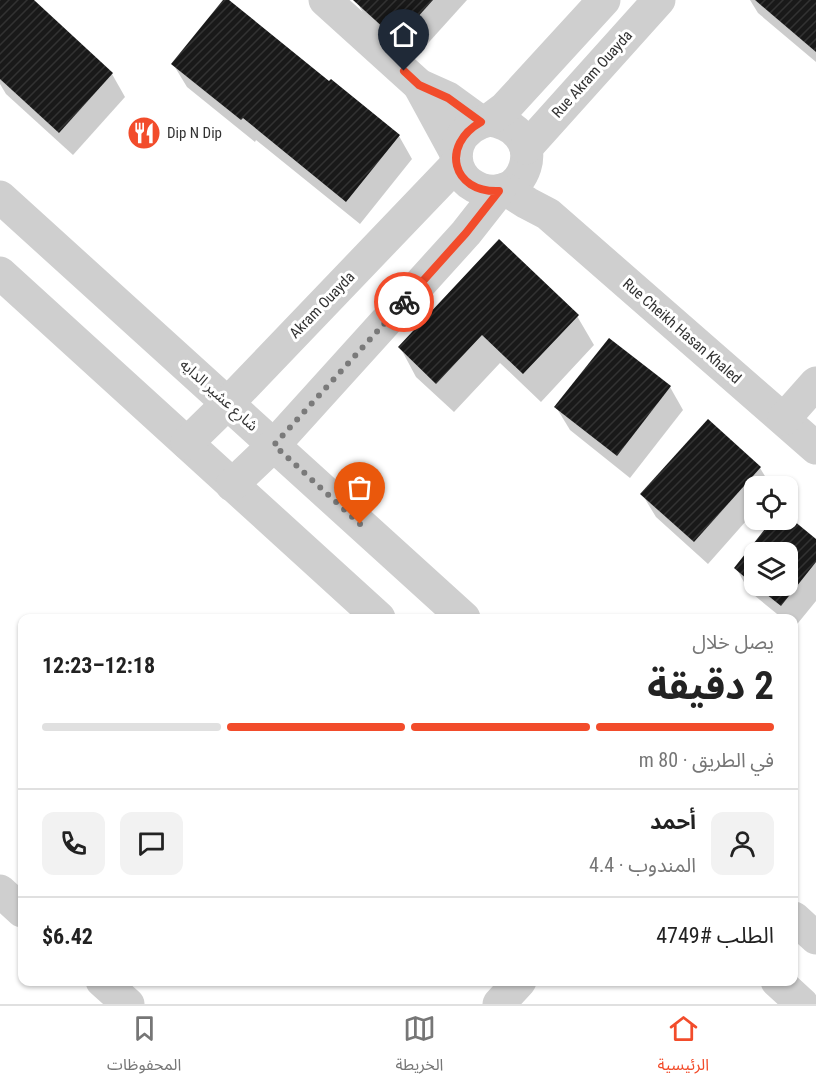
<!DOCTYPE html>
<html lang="ar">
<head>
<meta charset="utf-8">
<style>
  :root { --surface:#fff; --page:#f2f2f2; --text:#222; --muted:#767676; --line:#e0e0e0; --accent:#f24c2b }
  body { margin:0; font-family:"Roboto Condensed","Noto Sans Arabic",sans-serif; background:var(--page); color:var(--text); direction:rtl; height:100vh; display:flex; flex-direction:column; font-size:22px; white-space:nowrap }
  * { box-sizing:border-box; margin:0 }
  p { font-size:20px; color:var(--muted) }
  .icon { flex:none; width:33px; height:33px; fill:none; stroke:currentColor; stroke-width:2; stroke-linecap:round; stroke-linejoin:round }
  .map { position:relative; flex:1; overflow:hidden; direction:ltr }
  .side { position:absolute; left:18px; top:614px; width:780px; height:372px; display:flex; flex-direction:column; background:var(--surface); border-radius:12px; box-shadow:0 2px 4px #0004; direction:rtl }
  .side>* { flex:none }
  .controls { position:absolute; left:744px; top:476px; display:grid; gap:12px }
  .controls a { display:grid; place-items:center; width:54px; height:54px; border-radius:12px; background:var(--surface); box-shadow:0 2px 4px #0004; font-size:30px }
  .pin { position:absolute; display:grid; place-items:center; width:51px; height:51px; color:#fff; margin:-62px -26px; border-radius:50% 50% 50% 0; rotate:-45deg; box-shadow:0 0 6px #0007 }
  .pin .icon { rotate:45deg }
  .courier { position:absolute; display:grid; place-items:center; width:60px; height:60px; margin:-30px; border:4px solid #f24c2b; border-radius:50%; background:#fff; color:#222; box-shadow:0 2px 8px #0007 }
  .overview em { font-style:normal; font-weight:700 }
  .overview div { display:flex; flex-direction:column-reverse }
  .overview { display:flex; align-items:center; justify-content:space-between; height:102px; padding:0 24px }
  h1 { font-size:39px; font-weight:700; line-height:45px }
  .bar { display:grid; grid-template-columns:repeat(4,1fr); gap:9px 6px; align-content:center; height:72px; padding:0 24px }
  .bar i { height:8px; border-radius:4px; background:var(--line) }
  .bar .active { background:var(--accent) }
  .bar p { grid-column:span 4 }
  .line { display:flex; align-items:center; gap:15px; padding:0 24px; border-top:2px solid var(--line) }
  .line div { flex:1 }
  .round { display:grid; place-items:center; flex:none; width:63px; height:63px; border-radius:12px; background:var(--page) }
  .menu { display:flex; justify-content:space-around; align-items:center; height:84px; border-top:2px solid var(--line); background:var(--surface); font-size:16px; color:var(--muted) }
  .menu a { display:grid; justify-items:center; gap:3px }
  .menu .active { color:var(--accent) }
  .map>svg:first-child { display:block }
  .shadow { fill:#0003; fill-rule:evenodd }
  .building { fill:url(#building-hatch) }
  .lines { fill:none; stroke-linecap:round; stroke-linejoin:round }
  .minor { stroke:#cfcfcf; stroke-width:33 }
  .done { stroke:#7a7a7a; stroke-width:6; stroke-dasharray:0 10.8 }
  .route { stroke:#f24c2b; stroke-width:8 }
  .labels { text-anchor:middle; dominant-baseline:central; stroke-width:6; stroke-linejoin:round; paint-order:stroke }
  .street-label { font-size:15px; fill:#323232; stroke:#fff }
  .poi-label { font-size:15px; fill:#323232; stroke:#fff; text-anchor:start }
</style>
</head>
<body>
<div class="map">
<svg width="816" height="1004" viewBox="0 0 816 1004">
  <defs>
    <pattern id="building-hatch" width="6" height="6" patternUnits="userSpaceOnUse" patternTransform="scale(1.5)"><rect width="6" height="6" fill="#191919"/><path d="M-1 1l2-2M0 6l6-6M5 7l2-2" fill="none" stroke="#323232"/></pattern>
  </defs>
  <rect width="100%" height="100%" fill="#fff"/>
  <!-- shadow -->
  <g class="shadow">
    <path d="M 0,0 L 32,0 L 112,74 L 125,97 L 73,155 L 6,94 L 0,84 Z"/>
    <path d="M 225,0 L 399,136 L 412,159 L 360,224 L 256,140 L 255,142 L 187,87 L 173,64 Z"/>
    <path d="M 356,0 L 467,0 L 411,62 L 369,24 Z"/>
    <path d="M 750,0 L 816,0 L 816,62 L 758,13 Z"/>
    <path d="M 577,316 L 594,345 L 541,402 L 500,363 L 454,412 L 416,377 L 400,347 Z"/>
    <path d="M 609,340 L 670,387 L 683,410 L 630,478 L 570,430 L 556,407 Z"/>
    <path d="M 708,421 L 760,468 L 771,486 L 754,486 L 754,512 L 708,564 L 656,517 L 642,494 Z"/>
    <path d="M 788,518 L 816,541 L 816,601 L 794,628 L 794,618 L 782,618 L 749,591 L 736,568 L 775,519 ZM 754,552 L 788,552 L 788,585 L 754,585 Z"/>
  </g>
  <!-- building -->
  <g class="building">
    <path d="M 0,0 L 34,0 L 113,73 L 59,133 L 0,79 Z"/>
    <path d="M 223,0 L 229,0 L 329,81 L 331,79 L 400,135 L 346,202 L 243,118 L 241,120 L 171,64 Z"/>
    <path d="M 353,0 L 433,0 L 397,40 Z"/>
    <path d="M 755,0 L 816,0 L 816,52 Z"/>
    <path d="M 499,239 L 579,315 L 523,374 L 482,335 L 436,384 L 398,347 Z"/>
    <path d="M 609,338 L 671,386 L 617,456 L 554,407 Z"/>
    <path d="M 708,419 L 761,467 L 694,542 L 640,494 Z"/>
    <path d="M 788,516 L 816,539 L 816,562 L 781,606 L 755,585 L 788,585 L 788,552 L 754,552 L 754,585 L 734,568 L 773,519 L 788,519 Z"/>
  </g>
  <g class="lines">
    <!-- minor -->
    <g class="minor">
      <path d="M 325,0 L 419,85 L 448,98 L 481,122"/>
      <path d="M 419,85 L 456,153"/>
      <path d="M 489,120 C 513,123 533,141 525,167 C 511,211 445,190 458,145 C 463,131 475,123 489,120 Z"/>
      <path d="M 489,120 L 505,108 L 604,0"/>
      <path d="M 526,148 L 659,0"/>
      <path d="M 505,189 L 527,203 L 548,214 L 816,448"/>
      <path d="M 0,197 L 464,618"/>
      <path d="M 0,273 L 379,618"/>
      <path d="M 784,419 L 816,383"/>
      <path d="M 187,443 L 228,403 L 456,165"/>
      <path d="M 232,485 L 274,445 L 466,233 L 499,191"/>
      <path d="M 0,891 L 22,911"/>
      <path d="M 794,918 L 816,938"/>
      <path d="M 102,981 L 128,1004"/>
      <path d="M 777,981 L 802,1004"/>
      <path d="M 499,1004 L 520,981"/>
    </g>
  </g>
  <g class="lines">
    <!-- done -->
    <path class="done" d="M 360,524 L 274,445 L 404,302"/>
    <!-- route -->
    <path class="route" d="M 404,71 L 419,85 L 448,98 L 481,122 C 440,145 452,193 499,191 L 466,233 L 404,302"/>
  </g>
  <!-- icons -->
  <defs>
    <symbol id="restaurant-disc" viewBox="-11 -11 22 22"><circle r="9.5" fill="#f24c2b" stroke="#fff"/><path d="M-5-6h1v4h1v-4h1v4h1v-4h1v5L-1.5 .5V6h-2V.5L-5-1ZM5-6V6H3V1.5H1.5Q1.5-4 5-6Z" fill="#fff"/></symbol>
  </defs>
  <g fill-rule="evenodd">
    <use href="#restaurant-disc" x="125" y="114" width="38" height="38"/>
  </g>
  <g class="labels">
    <!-- street labels -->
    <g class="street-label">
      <text transform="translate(592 74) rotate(-48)">Rue Akram Ouayda</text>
      <text transform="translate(322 305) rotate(-46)">Akram Ouayda</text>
      <text transform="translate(682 331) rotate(41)">Rue Cheikh Hasan Khaled</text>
      <text transform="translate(219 395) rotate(42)">شارع عشير الدايه</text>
    </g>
    <!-- poi labels -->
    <g class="poi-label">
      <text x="167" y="133">Dip N Dip</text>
    </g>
  </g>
</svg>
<div class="controls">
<a><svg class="icon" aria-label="locate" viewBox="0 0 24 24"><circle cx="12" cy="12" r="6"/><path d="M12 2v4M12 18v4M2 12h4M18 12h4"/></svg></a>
<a><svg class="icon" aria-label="layers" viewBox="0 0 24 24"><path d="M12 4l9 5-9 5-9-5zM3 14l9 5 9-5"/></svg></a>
</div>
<div class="pin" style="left:360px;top:524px;background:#ea580c"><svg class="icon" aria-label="bag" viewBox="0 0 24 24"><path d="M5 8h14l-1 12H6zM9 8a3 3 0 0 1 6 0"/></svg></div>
<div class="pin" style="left:404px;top:71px;background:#1f2937"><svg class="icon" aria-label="home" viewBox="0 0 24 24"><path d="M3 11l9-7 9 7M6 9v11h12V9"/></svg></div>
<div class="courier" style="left:404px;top:302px"><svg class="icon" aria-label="bike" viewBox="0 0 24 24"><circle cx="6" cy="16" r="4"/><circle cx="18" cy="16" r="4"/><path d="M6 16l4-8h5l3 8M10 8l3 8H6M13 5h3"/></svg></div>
<section class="side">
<div class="overview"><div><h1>2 دقيقة</h1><p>يصل خلال</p></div><em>12:18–12:23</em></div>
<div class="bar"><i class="active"></i><i class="active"></i><i class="active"></i><i></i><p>في الطريق · 80 m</p></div>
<div class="line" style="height:108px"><a class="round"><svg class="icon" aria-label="person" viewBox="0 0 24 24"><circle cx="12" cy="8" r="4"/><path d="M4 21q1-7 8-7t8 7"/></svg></a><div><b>أحمد</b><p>المندوب · 4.4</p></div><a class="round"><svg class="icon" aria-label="chat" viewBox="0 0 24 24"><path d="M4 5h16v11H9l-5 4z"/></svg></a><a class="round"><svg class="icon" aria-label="phone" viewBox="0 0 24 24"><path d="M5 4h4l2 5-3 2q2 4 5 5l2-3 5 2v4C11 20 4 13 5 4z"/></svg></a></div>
<div class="line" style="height:78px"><div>الطلب #4749</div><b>$6.42</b></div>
</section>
</div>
<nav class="menu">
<a class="active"><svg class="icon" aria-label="home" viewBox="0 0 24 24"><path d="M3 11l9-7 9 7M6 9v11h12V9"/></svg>الرئيسية</a>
<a><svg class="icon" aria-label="map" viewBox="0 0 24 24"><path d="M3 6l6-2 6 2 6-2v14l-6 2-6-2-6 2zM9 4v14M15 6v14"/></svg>الخريطة</a>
<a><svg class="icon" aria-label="saved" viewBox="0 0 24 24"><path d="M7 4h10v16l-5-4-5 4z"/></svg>المحفوظات</a>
</nav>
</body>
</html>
